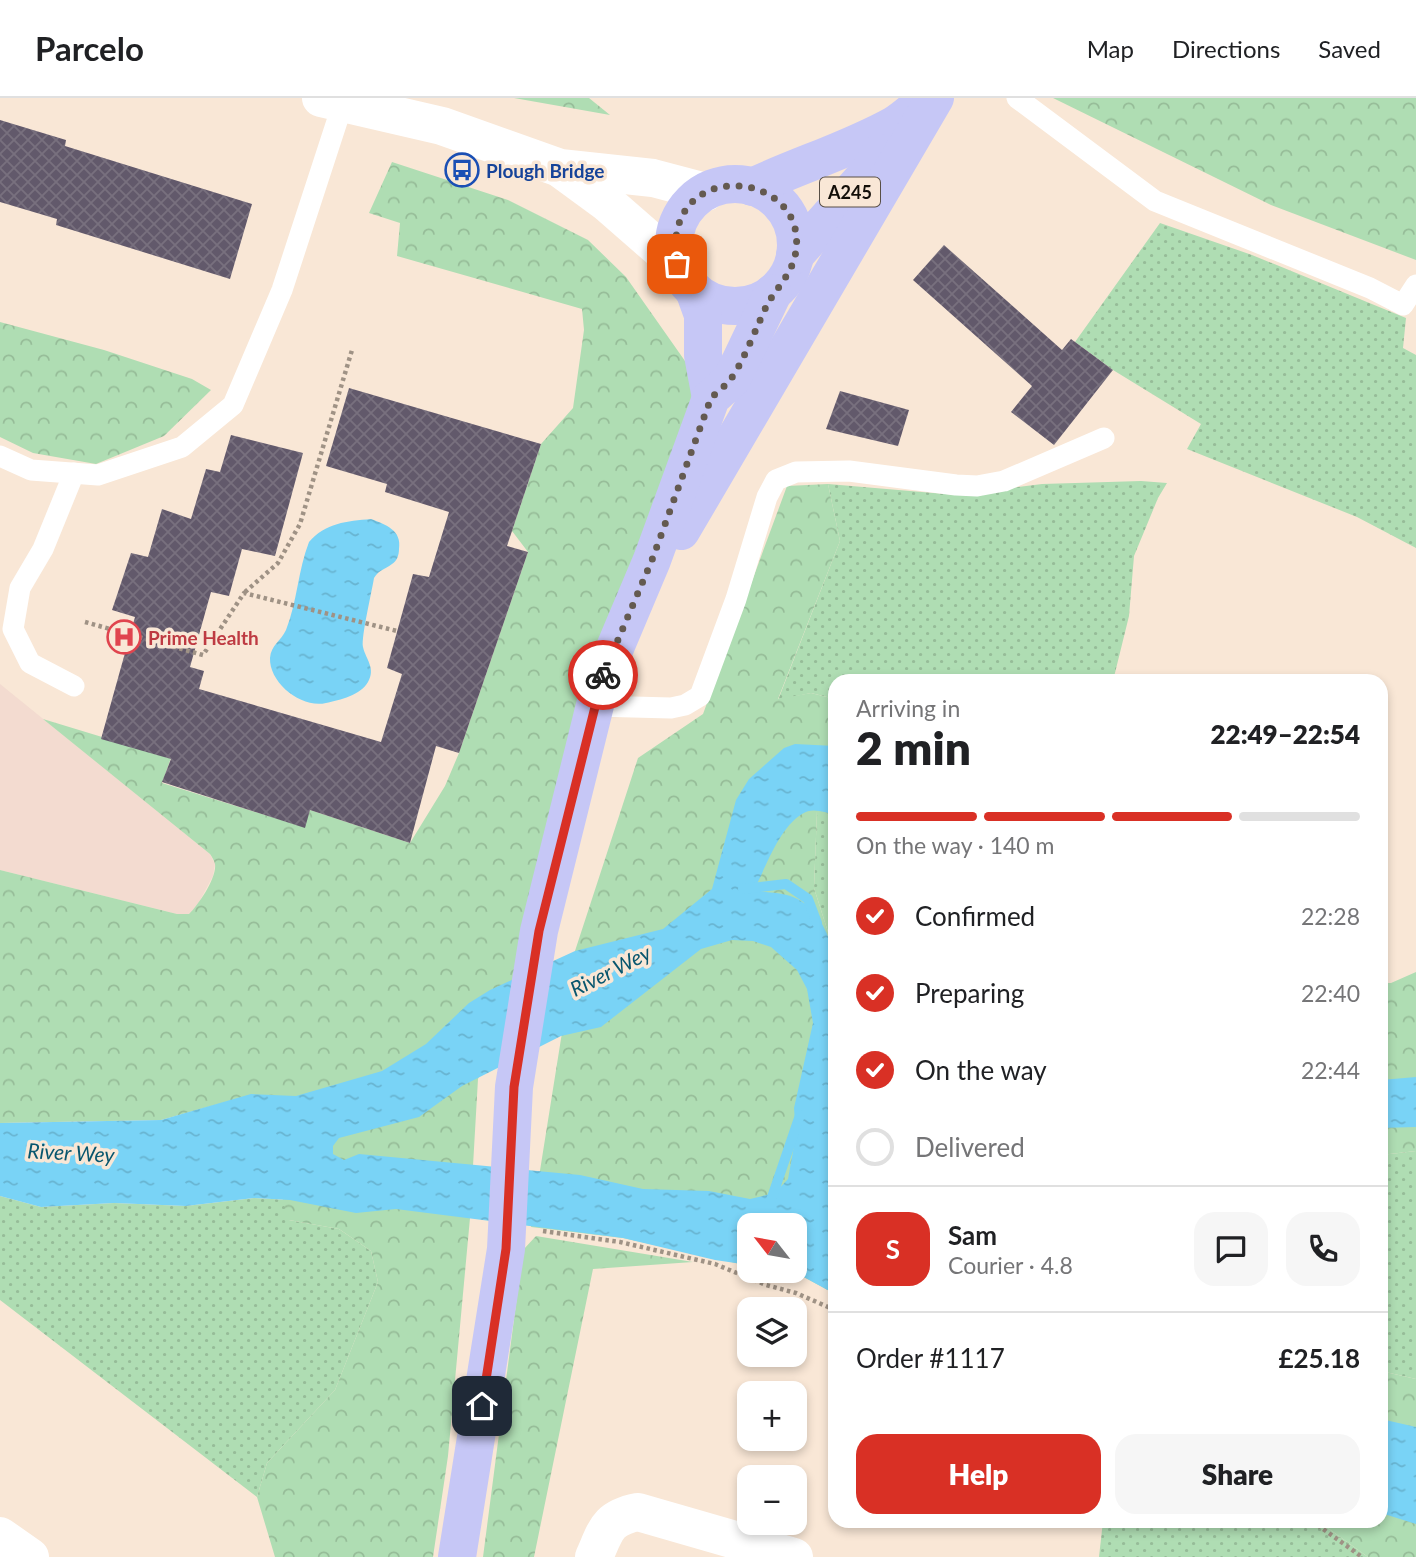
<!DOCTYPE html>
<html lang="en">
<head>
<meta charset="utf-8">
<style>
  :root { --surface:#fff; --page:#f6f6f6; --text:#202124; --muted:#757577; --line:#e0e0e0; --accent:#d93025 }
  body { margin:0; font-family:Lato,sans-serif; background:var(--page); color:var(--text); height:100vh; display:flex; flex-direction:column; font-size:26px; white-space:nowrap }
  * { box-sizing:border-box; margin:0 }
  p { font-size:23px; color:var(--muted) }
  .icon { flex:none; width:38px; height:38px; fill:none; stroke:currentColor; stroke-width:2; stroke-linecap:round; stroke-linejoin:round }
  .map { position:relative; flex:1; overflow:hidden }
  .details { position:absolute; left:828px; top:576px; width:560px; height:854px; display:flex; flex-direction:column; background:var(--surface); border-radius:21px; box-shadow:0 4px 10px #0003 }
  .details>* { flex:none }
  .needle { width:46px; rotate:301deg }
  .controls { position:absolute; left:737px; top:1115px; display:grid; gap:14px }
  .controls a { display:grid; place-items:center; width:70px; height:70px; border-radius:14px; background:var(--surface); box-shadow:0 4px 10px #0003; font-size:35px }
  .pin { position:absolute; display:grid; place-items:center; width:60px; height:60px; color:#fff; margin:-30px; border-radius:14px; box-shadow:0 4px 10px #0006 }
  .courier { position:absolute; display:grid; place-items:center; width:70px; height:70px; margin:-35px; border:5px solid #d93025; border-radius:50%; background:#fff; color:#222; box-shadow:0 2px 9px #0007 }
  .overview em { font-style:normal; font-weight:800 }
  .overview div { display:flex; flex-direction:column-reverse }
  .overview { display:flex; align-items:center; justify-content:space-between; height:119px; padding:0 28px }
  h1 { font-size:46px; font-weight:800; line-height:52px }
  .bar { display:grid; grid-template-columns:repeat(4,1fr); gap:10px 7px; align-content:center; height:84px; padding:0 28px }
  .bar i { height:9px; border-radius:5px; background:var(--line) }
  .bar .active { background:var(--accent) }
  .bar p { grid-column:span 4 }
  .line { display:flex; align-items:center; gap:18px; padding:0 28px; border-top:2px solid var(--line) }
  .line div { flex:1 }
  .round { display:grid; place-items:center; flex:none; width:74px; height:74px; border-radius:21px; background:var(--page) }
  ol { padding:0 28px; list-style:none }
  li { display:flex; align-items:center; gap:21px; height:77px }
  li p { margin-inline-start:auto }
  li .icon { padding:7px; border-radius:50%; background:var(--accent); color:#fff; stroke-width:4 }
  li:last-child { color:var(--muted) }
  li i { width:38px; height:38px; border:4px solid var(--line); border-radius:50% }
  .primary-button { display:flex; gap:14px; margin-top:auto; padding:14px 28px }
  .primary-button a { flex:1; height:80px; border-radius:21px; background:var(--accent); color:#fff; font-size:28px; font-weight:800; line-height:80px; text-align:center }
  .primary-button a+a { background:var(--page); color:var(--text) }
  header { display:flex; align-items:center; gap:42px; box-sizing:border-box; height:98px; padding:0 35px; background:var(--surface); border-bottom:2px solid var(--line) }
  header strong { font-size:33px }
  nav { display:flex; gap:38px; margin-inline-start:auto; font-size:24px }
  .map>svg:first-child { display:block }
  .industrial { fill:#f3dbd0 }
  .grass { fill:url(#grass-dots) }
  .forest { fill:url(#forest-crowns) }
  .water { fill:url(#water-ripples); fill-rule:evenodd }
  .lines { fill:none; stroke-linecap:round; stroke-linejoin:round }
  .stream { stroke:#79d3f6; stroke-width:10 }
  .building { fill:url(#building-cross-hatch) }
  .path { stroke:#9f9285; stroke-width:4.5; stroke-dasharray:3.5 3.5; stroke-linecap:butt }
  .lane { stroke:#fff; stroke-width:21 }
  .street { stroke:#fff; stroke-width:38 }
  .secondary { stroke:#fff; stroke-width:38 }
  .primary { stroke:#c6c7f6; stroke-width:38 }
  .done { stroke:#645a50; stroke-width:7; stroke-dasharray:0 12.6 }
  .route { stroke:#d93025; stroke-width:9 }
  .labels { text-anchor:middle; dominant-baseline:central; stroke-width:7; stroke-linejoin:round; paint-order:stroke }
  .shield { fill:#f9e7d6; stroke:#584f46; stroke-width:2 }
  .shield-label { font-size:18px; font-weight:bold; fill:#130e08 }
  .transit-label { font-size:19px; font-weight:bold; fill:#164399; stroke:#f9e7d6; text-anchor:start }
  .health-label { font-size:19px; font-weight:bold; fill:#be3a42; stroke:#f9e7d6; text-anchor:start }
  .water-label { font-size:21px; font-style:italic; fill:#08566e; stroke:#f9e7d6 }
</style>
</head>
<body>
<header>
<strong>Parcelo</strong>
<nav><a>Map</a><a>Directions</a><a>Saved</a></nav>
</header>
<div class="map">
<svg width="1416" height="1459" viewBox="0 0 1416 1459">
  <defs>
    <pattern id="grass-dots" width="8" height="8" patternUnits="userSpaceOnUse" patternTransform="scale(1.75)"><rect width="8" height="8" fill="#afddb3"/><path d="M2 2h.1M6 6h.1" fill="none" stroke="#96bc98" stroke-width="1.8" stroke-linecap="round"/></pattern>
    <pattern id="forest-crowns" width="20" height="18" patternUnits="userSpaceOnUse" patternTransform="scale(1.75)"><rect width="20" height="18" fill="#afddb3"/><path d="M2 6a3 3 0 1 1 6 0M12 15a3 3 0 1 1 6 0" fill="none" stroke="#96bc98"/></pattern>
    <pattern id="water-ripples" width="26" height="14" patternUnits="userSpaceOnUse" patternTransform="scale(1.75)"><rect width="26" height="14" fill="#79d3f6"/><path d="M2 4q2-2 4 0t4 0M15 11q2-2 4 0t4 0" fill="none" stroke="#68b4d1"/></pattern>
    <pattern id="building-cross-hatch" width="8" height="8" patternUnits="userSpaceOnUse" patternTransform="scale(1.75)"><rect width="8" height="8" fill="#62596b"/><path d="M0 0l8 8M0 8l8-8" fill="none" stroke="#78707e"/></pattern>
  </defs>
  <rect width="100%" height="100%" fill="#f9e7d6"/>
  <!-- industrial -->
  <path class="industrial" d="M 0,586 L 210,756 L 215,766 L 213,778 L 197,808 L 189,816 L 177,816 L 0,772 Z"/>
  <!-- grass -->
  <g class="grass">
    <path d="M 1160,125 L 1252,157 L 1406,220 L 1403,250 L 1416,257 L 1416,450 L 1357,419 L 1187,351 L 1201,326 L 1113,272 L 1075,244 Z"/>
    <path d="M 1141,383 L 1167,385 L 1158,400 L 1134,458 L 1129,518 L 1113,583 L 835,583 L 835,601 L 811,595 L 778,602 L 840,443 L 828,386 L 957,397 L 1042,386 Z"/>
    <path d="M 817,712 L 835,717 L 835,856 L 814,790 Z"/>
    <path d="M 1416,1053 L 1416,1281 L 1381,1273 L 1381,1057 Z"/>
    <path d="M 0,1098 L 41,1109 L 114,1105 L 186,1108 L 254,1100 L 290,1102 L 289,1122 L 339,1131 L 371,1153 L 378,1184 L 335,1292 L 267,1365 L 257,1399 L 0,1202 Z"/>
    <path d="M 1103,1423 L 1318,1423 L 1368,1459 L 1099,1459 Z"/>
  </g>
  <!-- forest -->
  <g class="forest">
    <path d="M 514,0 L 589,0 L 610,17 Z"/>
    <path d="M 1053,0 L 1416,0 L 1416,162 L 1271,107 Z"/>
    <path d="M 392,64 L 508,102 L 588,142 L 626,179 L 711,300 L 539,833 L 478,981 L 470,1120 L 448,1358 L 433,1459 L 275,1459 L 257,1399 L 267,1365 L 335,1292 L 378,1184 L 371,1153 L 339,1131 L 289,1122 L 251,997 L 161,1022 L 0,1025 L 0,772 L 177,816 L 189,816 C 198,807 217,780 215,766 C 214,762 212,759 210,756 L 43,621 L 171,660 L 162,685 L 304,729 L 310,712 L 410,745 L 445,688 L 459,655 L 528,454 L 512,433 L 541,346 L 573,310 L 584,232 L 582,211 L 397,158 L 400,125 L 369,115 Z"/>
    <path d="M 0,224 L 104,252 L 192,281 L 211,292 L 164,338 L 96,366 L 33,355 L 0,339 Z"/>
    <path d="M 828,386 L 840,443 L 778,601 L 811,595 L 835,601 L 835,717 L 817,713 L 814,790 L 835,856 L 835,1196 L 800,1177 L 772,1173 L 794,1172 L 794,1127 L 749,1127 L 749,1168 L 623,1140 L 531,1129 L 575,853 L 638,660 L 703,616 L 787,388 Z"/>
    <path d="M 1416,874 L 1416,1053 L 1381,1057 L 1381,885 L 1391,885 Z"/>
    <path d="M 536,1138 L 693,1164 L 593,1171 L 534,1459 L 483,1459 L 523,1152 Z"/>
    <path d="M 1381,1273 L 1416,1281 L 1416,1459 L 1368,1459 L 1318,1423 L 1381,1423 Z"/>
  </g>
  <!-- water -->
  <g class="water">
    <path d="M 371,421 C 386,427 402,432 399,451 C 399,457 397,463 392,466 C 384,472 380,471 374,480 C 372,493 361,539 363,549 C 366,562 376,570 368,584 C 361,597 340,602 326,605 C 302,611 269,585 270,560 C 271,547 281,543 286,532 C 297,505 298,472 309,444 C 325,425 347,423 371,421 Z"/>
    <path d="M 795,646 L 835,648 L 835,717 C 824,714 812,709 802,716 C 779,730 766,769 754,792 C 766,795 782,794 793,799 C 818,809 827,834 835,857 L 835,1196 L 800,1177 L 781,1173 L 794,1172 L 794,1127 L 749,1127 L 749,1167 L 715,1162 L 623,1140 L 396,1111 L 356,1115 L 290,1102 L 254,1100 L 186,1108 L 114,1105 L 41,1109 L 0,1098 L 0,1025 L 161,1022 L 251,996 L 296,998 L 382,973 L 426,946 L 469,905 L 490,892 L 575,853 L 663,831 L 712,791 L 736,702 L 749,681 L 784,650 ZM 732,842 L 753,843 L 771,849 L 797,872 L 807,891 L 813,925 L 794,1010 L 796,1037 L 788,1081 L 775,1095 L 750,1101 L 709,1093 L 643,1091 L 580,1077 L 359,1056 L 344,1062 L 333,1056 L 333,1048 L 339,1040 L 419,1019 L 462,988 L 561,938 L 601,929 L 701,851 Z"/>
    <path d="M 1416,979 L 1416,1029 L 1381,1030 L 1381,982 Z"/>
    <path d="M 1381,1321 L 1416,1329 L 1416,1426 L 1381,1415 Z"/>
  </g>
  <g class="lines">
    <!-- stream -->
    <g class="stream">
      <path d="M 743,791 L 786,786 L 808,801 L 817,825"/>
      <path d="M 769,1108 L 800,1017"/>
    </g>
  </g>
  <!-- building -->
  <g class="building">
    <path d="M 0,22 L 66,42 L 65,48 L 252,106 L 230,181 L 56,127 L 57,121 L 0,104 Z"/>
    <path d="M 944,147 L 1062,252 L 1071,241 L 1113,272 L 1054,347 L 1011,314 L 1032,288 L 913,182 Z"/>
    <path d="M 349,290 L 541,346 L 507,448 L 528,454 L 459,655 L 436,648 L 410,745 L 310,712 L 305,730 L 162,684 L 171,661 L 101,641 L 135,519 L 112,512 L 131,455 L 148,459 L 162,411 L 191,421 L 206,371 L 220,374 L 231,337 L 303,355 L 275,458 L 242,451 L 229,498 L 211,494 L 190,569 L 204,573 L 199,591 L 381,644 L 402,576 L 387,570 L 413,476 L 429,479 L 449,414 L 385,394 L 387,386 L 326,368 Z"/>
    <path d="M 840,293 L 909,312 L 898,348 L 826,331 Z"/>
  </g>
  <g class="lines">
    <!-- path -->
    <g class="path">
      <path d="M 245,494 L 278,465 L 300,426 L 352,252"/>
      <path d="M 85,524 L 203,557 L 244,495 L 397,533"/>
      <path d="M 543,1133 L 620,1144 L 715,1166 L 766,1187 L 796,1195 L 835,1212"/>
      <path d="M 1312,1423 L 1362,1459"/>
    </g>
    <!-- lane -->
    <g class="lane">
      <path d="M 1017,0 L 1155,103 L 1370,190 L 1403,207 L 1416,187"/>
      <path d="M 0,358 L 31,372 L 98,377 L 182,349 L 233,307 L 282,192 L 343,5"/>
      <path d="M 74,588 L 30,565 L 13,531 L 20,490 L 43,451 L 74,375"/>
      <path d="M 594,608 L 671,610 L 685,607 L 700,598 L 736,501 L 767,399 L 776,382 L 796,374 L 849,373 L 956,387 L 977,388 L 1004,383 L 1104,340"/>
    </g>
    <!-- street -->
    <g class="street">
      <path d="M 0,1438 L 30,1459"/>
      <path d="M 594,1459 C 606,1432 607,1420 638,1414 L 794,1459"/>
    </g>
    <!-- secondary -->
    <g class="secondary">
      <path d="M 321,0 L 442,28 L 560,70 L 653,80 L 706,94"/>
      <path d="M 562,72 L 607,105 L 677,166"/>
    </g>
    <!-- primary -->
    <g class="primary">
      <circle cx="735" cy="147" r="61"/>
      <path d="M 752,89 C 799,67 849,52 894,27 C 906,20 917,9 928,0"/>
      <path d="M 795,157 L 869,74 L 880,55"/>
      <path d="M 694,192 L 703,217 L 703,257 L 711,300"/>
      <path d="M 681,433 L 935,0"/>
      <path d="M 457,1459 L 506,1151 L 514,989 L 539,833 L 601,583 L 652,462 L 711,300 L 732,281 L 773,195"/>
    </g>
  </g>
  <g class="lines">
    <!-- done -->
    <path class="done" d="M 603,577 L 652,462 L 711,300 C 717,294 725,288 730,282 C 742,267 757,228 766,209 C 775,191 790,179 795,158 C 814,71 659,55 677,166"/>
    <!-- route -->
    <path class="route" d="M 482,1308 L 506,1151 L 514,989 L 539,833 L 603,577"/>
  </g>
  <!-- icons -->
  <defs>
    <symbol id="bus-ring" viewBox="-11 -11 22 22"><circle r="9.5" fill="#f9e7d6" stroke="#1a4fb4" stroke-width="1.5"/><path d="M-5-6H5V4H4V6H2V4H-2V6H-4V4H-5ZM-3.5-4V0h7V-4ZM-3.5 1.2v1.5H-2V1.2ZM2 1.2v1.5H3.5V1.2Z" fill="#1a4fb4"/></symbol>
    <symbol id="hospital-ring" viewBox="-11 -11 22 22"><circle r="9.5" fill="#f9e7d6" stroke="#e0444e" stroke-width="1.5"/><path d="M-5-5h3v3.5h4V-5h3V5h-3V1.5h-4V5h-3Z" fill="#e0444e"/></symbol>
  </defs>
  <g fill-rule="evenodd">
    <use href="#bus-ring" x="443" y="53" width="38" height="38"/>
    <use href="#hospital-ring" x="105" y="520" width="38" height="38"/>
  </g>
  <g class="labels">
    <!-- shield labels -->
    <rect class="shield" x="820" y="79.5" width="60" height="29" rx="5"/>
    <g class="shield-label">
      <text x="850" y="94">A245</text>
    </g>
    <!-- transit labels -->
    <g class="transit-label">
      <text x="486" y="72">Plough Bridge</text>
    </g>
    <!-- health labels -->
    <g class="health-label">
      <text x="148" y="539">Prime Health</text>
    </g>
    <!-- water labels -->
    <g class="water-label">
      <text transform="translate(610 872) rotate(-27)">River Wey</text>
      <text transform="translate(71 1054) rotate(3)">River Wey</text>
    </g>
  </g>
</svg>
<div class="controls">
<a><svg class="needle" viewBox="-14 -14 28 28"><path d="M0-13l5 13h-10z" fill="#e53935"/><path d="M0 13l5-13h-10z" fill="#757577"/></svg></a>
<a><svg class="icon" aria-label="layers" viewBox="0 0 24 24"><path d="M12 4l9 5-9 5-9-5zM3 14l9 5 9-5"/></svg></a>
<a>+</a>
<a>−</a>
</div>
<div class="pin" style="left:677px;top:166px;background:#ea580c"><svg class="icon" aria-label="bag" viewBox="0 0 24 24"><path d="M5 8h14l-1 12H6zM9 8a3 3 0 0 1 6 0"/></svg></div>
<div class="pin" style="left:482px;top:1308px;background:#1f2937"><svg class="icon" aria-label="home" viewBox="0 0 24 24"><path d="M3 11l9-7 9 7M6 9v11h12V9"/></svg></div>
<div class="courier" style="left:603px;top:577px"><svg class="icon" aria-label="bike" viewBox="0 0 24 24"><circle cx="6" cy="16" r="4"/><circle cx="18" cy="16" r="4"/><path d="M6 16l4-8h5l3 8M10 8l3 8H6M13 5h3"/></svg></div>
<section class="details">
<div class="overview"><div><h1>2 min</h1><p>Arriving in</p></div><em>22:49–22:54</em></div>
<div class="bar"><i class="active"></i><i class="active"></i><i class="active"></i><i></i><p>On the way · 140 m</p></div>
<ol>
<li><svg class="icon" aria-label="check" viewBox="0 0 24 24"><path d="M5 12l5 5 9-10"/></svg>Confirmed<p>22:28</p></li>
<li><svg class="icon" aria-label="check" viewBox="0 0 24 24"><path d="M5 12l5 5 9-10"/></svg>Preparing<p>22:40</p></li>
<li><svg class="icon" aria-label="check" viewBox="0 0 24 24"><path d="M5 12l5 5 9-10"/></svg>On the way<p>22:44</p></li>
<li><i></i>Delivered</li>
</ol>
<div class="line" style="height:126px"><b class="round" style="background:var(--accent);color:#fff">S</b><div><b>Sam</b><p>Courier · 4.8</p></div><a class="round"><svg class="icon" aria-label="chat" viewBox="0 0 24 24"><path d="M4 5h16v11H9l-5 4z"/></svg></a><a class="round"><svg class="icon" aria-label="phone" viewBox="0 0 24 24"><path d="M5 4h4l2 5-3 2q2 4 5 5l2-3 5 2v4C11 20 4 13 5 4z"/></svg></a></div>
<div class="line" style="height:91px"><div>Order #1117</div><b>£25.18</b></div>
<div class="primary-button"><a>Help</a><a>Share</a></div>
</section>
</div>
</body>
</html>
